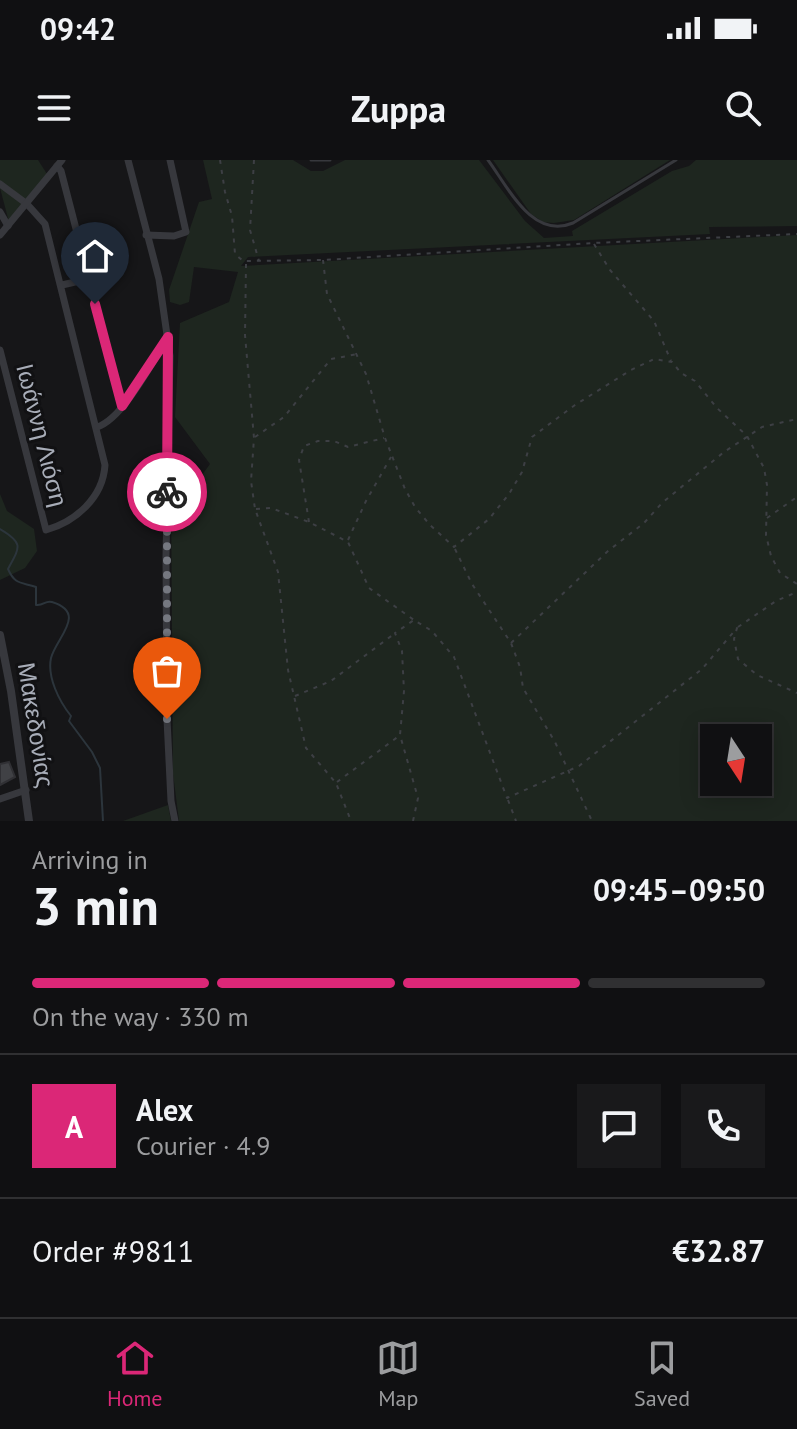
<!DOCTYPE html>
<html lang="en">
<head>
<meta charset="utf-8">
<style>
  :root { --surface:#101012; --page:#19191b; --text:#f1f3f6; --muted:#9c9d9f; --line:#303032; --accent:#db2777 }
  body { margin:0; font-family:"PT Sans",sans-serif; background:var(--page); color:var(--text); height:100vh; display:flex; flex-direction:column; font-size:30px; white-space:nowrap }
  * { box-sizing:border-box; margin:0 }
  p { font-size:26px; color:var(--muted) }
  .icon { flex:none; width:44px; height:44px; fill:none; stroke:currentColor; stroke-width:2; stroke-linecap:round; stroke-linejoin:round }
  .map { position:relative; height:661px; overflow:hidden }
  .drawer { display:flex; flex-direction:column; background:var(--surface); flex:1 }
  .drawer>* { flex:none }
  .needle { width:52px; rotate:168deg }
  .tools { position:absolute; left:700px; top:564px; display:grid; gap:16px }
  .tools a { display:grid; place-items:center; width:72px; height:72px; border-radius:0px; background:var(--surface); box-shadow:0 4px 20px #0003,0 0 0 2px var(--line); font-size:40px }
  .pin { position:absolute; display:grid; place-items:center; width:68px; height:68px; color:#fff; margin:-82px -34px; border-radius:50% 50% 50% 0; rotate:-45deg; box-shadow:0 0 8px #0007 }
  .pin .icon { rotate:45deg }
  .courier { position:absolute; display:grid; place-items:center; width:80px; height:80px; margin:-40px; border:6px solid #db2777; border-radius:50%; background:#fff; color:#222; box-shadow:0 2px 10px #0007 }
  .summary em { font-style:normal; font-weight:700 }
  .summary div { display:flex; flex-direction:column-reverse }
  .summary { display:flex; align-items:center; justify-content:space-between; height:136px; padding:0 32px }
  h1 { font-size:52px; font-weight:700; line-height:60px }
  .bar { display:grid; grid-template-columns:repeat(4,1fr); gap:12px 8px; align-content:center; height:96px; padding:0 32px }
  .bar i { height:10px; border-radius:6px; background:var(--line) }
  .bar .active { background:var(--accent) }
  .bar p { grid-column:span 4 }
  .line { display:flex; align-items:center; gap:20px; padding:0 32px; border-top:2px solid var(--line) }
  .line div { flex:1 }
  .round { display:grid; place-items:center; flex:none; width:84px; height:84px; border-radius:0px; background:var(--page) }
  .status { display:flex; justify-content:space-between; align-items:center; height:56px; padding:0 40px; background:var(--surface); direction:ltr }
  .status svg { height:22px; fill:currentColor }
  header { display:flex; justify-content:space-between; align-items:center; height:104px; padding:0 32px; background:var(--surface); font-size:36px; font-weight:700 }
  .tab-bar { display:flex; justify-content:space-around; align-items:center; height:112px; border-top:2px solid var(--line); background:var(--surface); font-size:22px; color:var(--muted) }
  .tab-bar a { display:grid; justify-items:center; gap:4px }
  .tab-bar .active { color:var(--accent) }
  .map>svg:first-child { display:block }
  .green { fill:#1e261f; fill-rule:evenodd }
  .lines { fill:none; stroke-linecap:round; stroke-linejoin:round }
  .stream { stroke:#2c353c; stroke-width:2 }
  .building { fill:#404145; stroke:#303034; stroke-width:2 }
  .path { stroke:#3d3f44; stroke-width:2; stroke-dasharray:4 6; stroke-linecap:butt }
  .service { stroke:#37383d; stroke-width:3 }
  .minor { stroke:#37383d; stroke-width:7 }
  .tertiary { stroke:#37383d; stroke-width:8 }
  .done { stroke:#757880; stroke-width:8; stroke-dasharray:0 14.4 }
  .route { stroke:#db2777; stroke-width:10 }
  .labels { text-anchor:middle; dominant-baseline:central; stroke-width:6; stroke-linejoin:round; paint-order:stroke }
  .street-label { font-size:24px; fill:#a8adb8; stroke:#111113 }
</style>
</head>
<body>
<div class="status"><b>09:42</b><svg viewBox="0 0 49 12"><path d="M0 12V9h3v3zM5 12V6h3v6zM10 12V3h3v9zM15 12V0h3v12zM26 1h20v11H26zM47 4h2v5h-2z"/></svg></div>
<header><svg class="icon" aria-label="menu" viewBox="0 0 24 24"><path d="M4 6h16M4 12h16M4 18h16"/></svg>Zuppa<svg class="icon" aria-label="search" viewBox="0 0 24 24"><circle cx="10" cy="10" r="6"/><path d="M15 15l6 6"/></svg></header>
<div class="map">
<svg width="797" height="661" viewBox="0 0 797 661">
  <rect width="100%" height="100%" fill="#161618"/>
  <!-- green -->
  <g class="green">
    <path d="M 0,0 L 38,0 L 47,14 L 9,62 L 0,28 Z"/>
    <path d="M 203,0 L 293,0 L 311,11 L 323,11 L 345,0 L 479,0 L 525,61 L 544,78 L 573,76 L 572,71 L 672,11 L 689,6 L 696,0 L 797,0 L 797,66 L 709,67 L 710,74 L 248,97 L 241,106 L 797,75 L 797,661 L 179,661 L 173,613 L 171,330 L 191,330 L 210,304 L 175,257 L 180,163 L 229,142 L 238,112 L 194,107 L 189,142 L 180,145 L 170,142 L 169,130 L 199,42 L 212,39 ZM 714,578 L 758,578 L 758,622 L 714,622 Z"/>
    <path d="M 493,0 L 670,0 L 574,60 L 554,63 L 543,62 L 531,54 Z"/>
    <path d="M 0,334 L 7,351 L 34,369 L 37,391 L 25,408 L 0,420 Z"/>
    <path d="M 168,645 L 171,661 L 123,661 Z"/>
  </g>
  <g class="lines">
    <!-- stream -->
    <path class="stream" d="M 0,369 C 24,383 20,387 8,409 C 15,425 21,422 36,427 L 36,445 C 44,446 45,440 52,442 C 88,453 56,478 51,498 C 47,517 59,541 71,556 L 69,561 L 92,592 L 100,608 L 103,661"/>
  </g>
  <!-- building -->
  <path class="building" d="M 9,602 L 15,617 L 0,625 L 0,604 Z"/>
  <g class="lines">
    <!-- path -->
    <g class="path">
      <path d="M 220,0 L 225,32 L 232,56 L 235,94 L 243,101 L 323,100 L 593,83 L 797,74"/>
      <path d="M 254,0 L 250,70 L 259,101"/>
      <path d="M 594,84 L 610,110 L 654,161 L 671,201"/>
      <path d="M 323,100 L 327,134 L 366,214 L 385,278 L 405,329 L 415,347 L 430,365 L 454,387 L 489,359 L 509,334 L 522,312 L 532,277 L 575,245 L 631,210 L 654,199 L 672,202 L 681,213 L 695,221 L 717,248 L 747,276 L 764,308 L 767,325 L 766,375 L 771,396 L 780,413 L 797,424"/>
      <path d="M 246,104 L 245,175 L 254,278 L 251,321 L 255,349 L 278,412 L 288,510 L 306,588 L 336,623 L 351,661"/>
      <path d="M 255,277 L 284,257 L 331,199 L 358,194"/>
      <path d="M 256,349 L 271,348 L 309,362 L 348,382 L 369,428 L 414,460"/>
      <path d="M 767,358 L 797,337"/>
      <path d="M 309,362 L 299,300 L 304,286 L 318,281 L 334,281 L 348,287 L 384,278"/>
      <path d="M 348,380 L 366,341 L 391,297"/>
      <path d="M 455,389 L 472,424 L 511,483 L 520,507 L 523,528 L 555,582 L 592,661"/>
      <path d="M 738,467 L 776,441 L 797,432"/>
      <path d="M 511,483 L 608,391 L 644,363 L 662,343 L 724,292 L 762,267 L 797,259"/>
      <path d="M 295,536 L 331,521 L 394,474"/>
      <path d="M 337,622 L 399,576"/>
      <path d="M 508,640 L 516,661"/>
      <path d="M 413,661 L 418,638 L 400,575 L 404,531 L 402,491 L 395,473 L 414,460 L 432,471 L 454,497 L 507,638 L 579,606 L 702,509 L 737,468 L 734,479 L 738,499 L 757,515 L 797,533"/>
    </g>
    <!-- service -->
    <g class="service">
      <path d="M 311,0 L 330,0"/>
      <path d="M 488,0 C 508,27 532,80 573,63 L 676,0"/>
    </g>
    <!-- minor -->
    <g class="minor">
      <path d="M 128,0 L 159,119 L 170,196 L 166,397 L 167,559 L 171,641 L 175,661"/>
      <path d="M 57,6 L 61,11 L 122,246"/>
      <path d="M 0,24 L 27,44 L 45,64 L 105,305 C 103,338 75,362 46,370 L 0,190"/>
      <path d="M 0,52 L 8,66"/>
      <path d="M 0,75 L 62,0"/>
      <path d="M 146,75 L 174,76 L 186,72 L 170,0"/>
      <path d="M 62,125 L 88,119"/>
      <path d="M 97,267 C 123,259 153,201 168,177"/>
      <path d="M 0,639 L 26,630"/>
    </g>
    <!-- tertiary -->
    <path class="tertiary" d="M 0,475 L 11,531 L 29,661"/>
  </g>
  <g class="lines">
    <!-- done -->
    <path class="done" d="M 167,559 L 167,332"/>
    <!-- route -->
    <path class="route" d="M 95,144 L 122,246 L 168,177 L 167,332"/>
  </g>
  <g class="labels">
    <!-- street labels -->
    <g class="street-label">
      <text transform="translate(42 275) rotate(76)">Ιωάννη Λιόση</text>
      <text transform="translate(36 565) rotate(81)">Μακεδονίας</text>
    </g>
  </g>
</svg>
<div class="tools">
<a><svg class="needle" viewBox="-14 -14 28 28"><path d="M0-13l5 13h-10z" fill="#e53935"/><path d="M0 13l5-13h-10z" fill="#9c9d9f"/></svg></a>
</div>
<div class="pin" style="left:167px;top:559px;background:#ea580c"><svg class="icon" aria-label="bag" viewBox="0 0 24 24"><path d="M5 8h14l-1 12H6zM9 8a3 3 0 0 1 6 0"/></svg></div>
<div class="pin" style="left:95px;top:144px;background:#1f2937"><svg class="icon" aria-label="home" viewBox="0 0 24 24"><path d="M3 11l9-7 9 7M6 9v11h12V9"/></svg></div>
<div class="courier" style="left:167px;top:332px"><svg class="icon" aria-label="bike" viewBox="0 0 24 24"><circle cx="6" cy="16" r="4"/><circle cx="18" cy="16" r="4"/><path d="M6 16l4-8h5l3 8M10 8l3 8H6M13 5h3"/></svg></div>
</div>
<section class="drawer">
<div class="summary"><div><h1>3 min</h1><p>Arriving in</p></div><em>09:45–09:50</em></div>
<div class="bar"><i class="active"></i><i class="active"></i><i class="active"></i><i></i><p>On the way · 330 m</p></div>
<div class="line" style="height:144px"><b class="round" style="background:var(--accent);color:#fff">A</b><div><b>Alex</b><p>Courier · 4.9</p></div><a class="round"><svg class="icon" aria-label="chat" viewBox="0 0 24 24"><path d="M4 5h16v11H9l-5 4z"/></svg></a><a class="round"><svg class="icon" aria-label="phone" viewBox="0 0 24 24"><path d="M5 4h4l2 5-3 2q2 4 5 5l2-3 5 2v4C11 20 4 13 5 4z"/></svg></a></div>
<div class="line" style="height:104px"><div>Order #9811</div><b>€32.87</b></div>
</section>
<nav class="tab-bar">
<a class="active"><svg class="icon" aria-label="home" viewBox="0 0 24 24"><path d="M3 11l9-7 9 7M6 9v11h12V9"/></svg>Home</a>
<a><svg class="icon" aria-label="map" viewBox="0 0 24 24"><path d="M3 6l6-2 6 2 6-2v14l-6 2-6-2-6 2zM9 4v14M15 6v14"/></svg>Map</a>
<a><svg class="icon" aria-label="saved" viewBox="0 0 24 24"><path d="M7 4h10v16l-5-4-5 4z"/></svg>Saved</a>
</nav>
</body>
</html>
